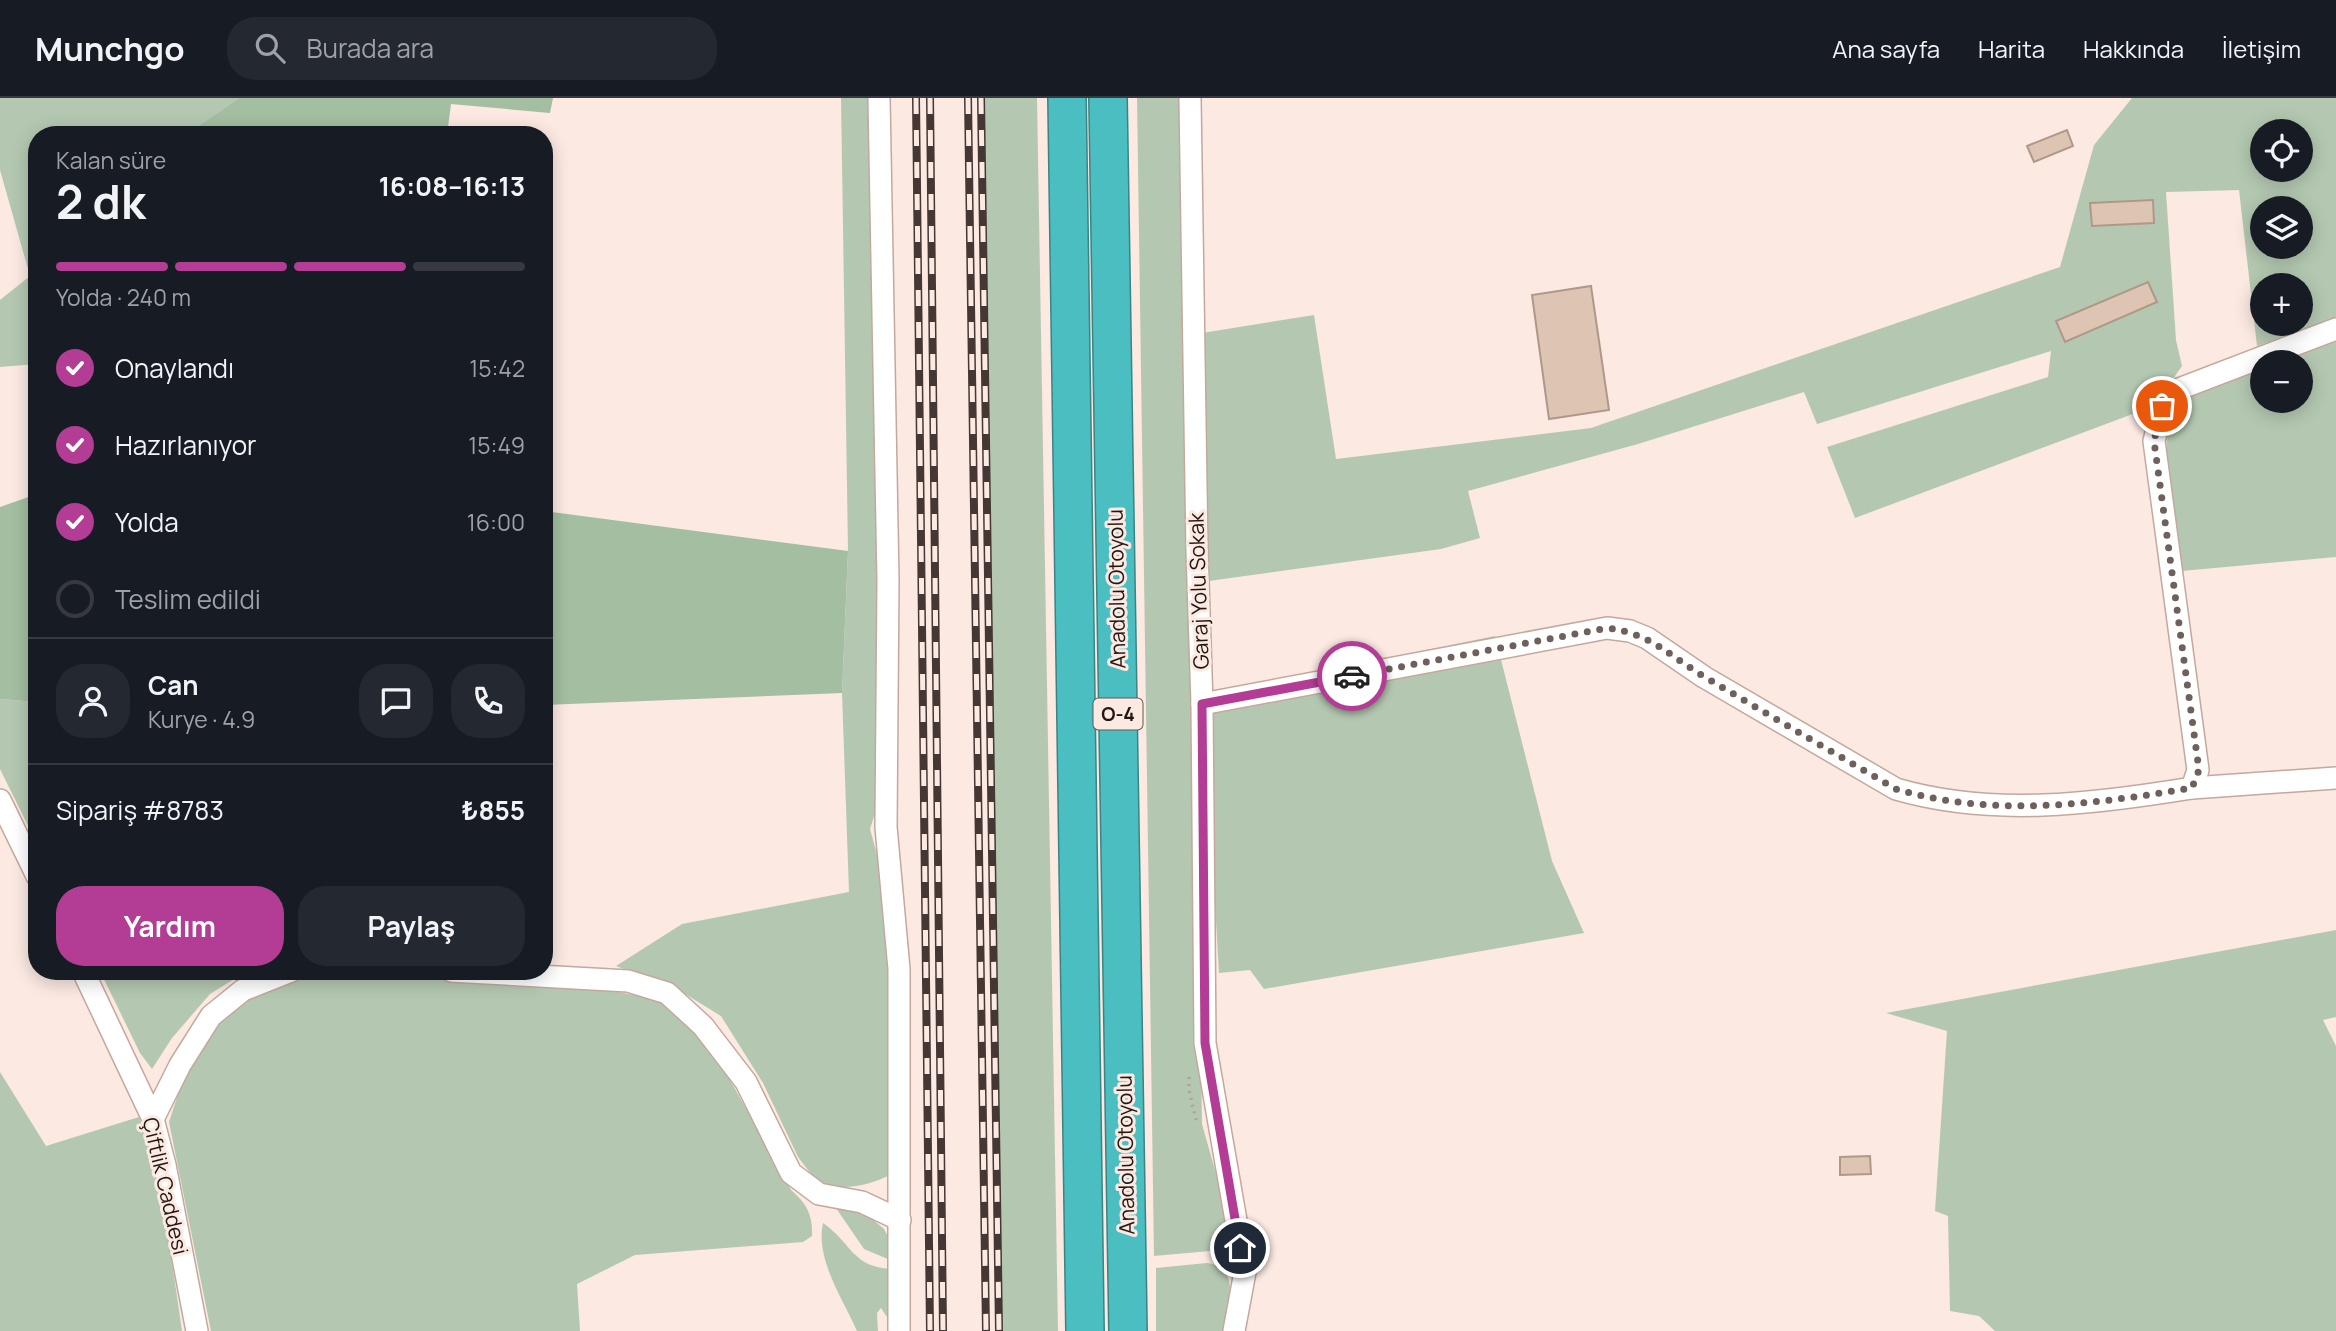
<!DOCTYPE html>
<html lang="tr">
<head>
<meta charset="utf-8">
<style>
  :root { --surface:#171b24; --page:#242831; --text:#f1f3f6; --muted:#9ea1a6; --line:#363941; --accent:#b33d95 }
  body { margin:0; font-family:Manrope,sans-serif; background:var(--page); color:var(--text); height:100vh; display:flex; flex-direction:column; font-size:26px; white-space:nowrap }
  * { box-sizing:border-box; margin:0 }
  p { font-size:23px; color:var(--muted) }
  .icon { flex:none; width:38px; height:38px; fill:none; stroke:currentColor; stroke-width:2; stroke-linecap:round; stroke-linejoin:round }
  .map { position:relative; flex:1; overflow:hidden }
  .sheet { position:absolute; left:28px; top:28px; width:525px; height:854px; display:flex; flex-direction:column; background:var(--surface); border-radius:28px; box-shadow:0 4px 18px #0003 }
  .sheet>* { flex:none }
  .fabs { position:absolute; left:2250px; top:21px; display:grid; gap:14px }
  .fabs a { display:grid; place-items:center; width:63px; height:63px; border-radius:50%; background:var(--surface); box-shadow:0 4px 18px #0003; font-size:35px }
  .pin { position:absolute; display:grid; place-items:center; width:60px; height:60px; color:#fff; margin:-30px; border:4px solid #fff; border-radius:50%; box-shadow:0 2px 7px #0007 }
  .courier { position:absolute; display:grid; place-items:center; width:70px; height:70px; margin:-35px; border:5px solid #b33d95; border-radius:50%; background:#fff; color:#222; box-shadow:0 2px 9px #0007 }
  .overview em { font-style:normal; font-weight:700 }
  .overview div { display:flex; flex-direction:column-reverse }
  .overview { display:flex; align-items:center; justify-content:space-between; height:119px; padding:0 28px }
  h1 { font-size:46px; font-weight:700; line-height:52px }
  .bar { display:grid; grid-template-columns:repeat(4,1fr); gap:10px 7px; align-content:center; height:84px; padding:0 28px }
  .bar i { height:9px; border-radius:5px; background:var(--line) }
  .bar .selected { background:var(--accent) }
  .bar p { grid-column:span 4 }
  .line { display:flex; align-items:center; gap:18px; padding:0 28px; border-top:2px solid var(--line) }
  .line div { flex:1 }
  .round { display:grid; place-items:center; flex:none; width:74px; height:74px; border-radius:28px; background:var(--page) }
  ol { padding:0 28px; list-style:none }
  li { display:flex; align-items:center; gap:21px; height:77px }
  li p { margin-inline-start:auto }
  li .icon { padding:7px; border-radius:50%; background:var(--accent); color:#fff; stroke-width:4 }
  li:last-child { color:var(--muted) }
  li i { width:38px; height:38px; border:4px solid var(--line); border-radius:50% }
  .primary-button { display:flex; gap:14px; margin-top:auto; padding:14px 28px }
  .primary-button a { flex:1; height:80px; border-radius:28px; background:var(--accent); color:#fff; font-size:28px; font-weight:700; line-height:80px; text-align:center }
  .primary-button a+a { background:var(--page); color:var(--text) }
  header { display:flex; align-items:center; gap:42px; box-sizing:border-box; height:98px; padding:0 35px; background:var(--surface); border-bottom:2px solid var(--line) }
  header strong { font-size:33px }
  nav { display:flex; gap:38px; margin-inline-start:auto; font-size:24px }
  .search { width:490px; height:63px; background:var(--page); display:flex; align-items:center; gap:18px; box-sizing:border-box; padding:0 24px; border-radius:28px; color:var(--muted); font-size:26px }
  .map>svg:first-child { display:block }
  .green { fill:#b4c8b1; fill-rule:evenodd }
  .forest { fill:#a3bea0 }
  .building { fill:#dec4b3; stroke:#b09888; stroke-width:2 }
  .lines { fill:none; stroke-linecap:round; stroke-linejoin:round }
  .street-casing { stroke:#c4a89c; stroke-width:24 }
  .highway-casing { stroke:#3c8484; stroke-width:40 }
  .path { stroke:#b1a19c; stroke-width:3.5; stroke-dasharray:2 5; stroke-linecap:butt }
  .street { stroke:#fff; stroke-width:21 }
  .highway { stroke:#4abec1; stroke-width:37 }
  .rail-casing { stroke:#453834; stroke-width:8 }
  .rail { stroke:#fbe9e2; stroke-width:5; stroke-dasharray:16; stroke-linecap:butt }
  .done { stroke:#6e605b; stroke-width:7; stroke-dasharray:0 12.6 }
  .route { stroke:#b33d95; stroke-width:9 }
  .labels { text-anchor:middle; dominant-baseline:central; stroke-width:6; stroke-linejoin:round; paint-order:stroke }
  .shield { fill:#fbe9e2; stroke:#635651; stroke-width:2 }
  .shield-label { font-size:19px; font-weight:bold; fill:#221713 }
  .street-label { font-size:21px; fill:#221713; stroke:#fbe9e2 }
</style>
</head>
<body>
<header>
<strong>Munchgo</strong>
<div class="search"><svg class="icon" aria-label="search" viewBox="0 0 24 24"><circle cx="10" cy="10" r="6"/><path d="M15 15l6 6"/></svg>Burada ara</div>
<nav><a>Ana sayfa</a><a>Harita</a><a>Hakkında</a><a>İletişim</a></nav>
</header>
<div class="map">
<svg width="2336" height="1233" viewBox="0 0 2336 1233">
  <rect width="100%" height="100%" fill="#fbe9e2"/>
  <!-- green -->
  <g class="green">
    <path d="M 0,0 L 239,0 L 185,37 L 37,37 L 37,266 L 0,269 L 0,202 L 30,178 L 0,72 Z"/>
    <path d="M 841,0 L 873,0 L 879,590 L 877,709 L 870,731 L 890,804 L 890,1077 C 868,1088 846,1091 821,1089 L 798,1059 L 763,985 L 721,918 L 677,891 L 616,868 L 682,826 L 849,794 L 842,595 L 848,453 Z"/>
    <path d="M 981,0 L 1037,0 L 1058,1233 L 1000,1233 Z"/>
    <path d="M 1137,0 L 1186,0 L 1202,1026 L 1228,1118 L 1224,1138 L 1210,1153 L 1154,1158 Z"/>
    <path d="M 2132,0 L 2336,0 L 2336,221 L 2257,248 L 2239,92 L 2166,94 L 2176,242 L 2182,268 L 2154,308 L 1855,420 L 1827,349 L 2048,279 L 2051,253 L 1817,326 L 1804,294 L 1638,346 L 1468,393 L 1480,440 L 1441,451 L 1209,483 L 1202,235 L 1314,217 L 1336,361 L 1591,330 L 2060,169 L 2094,47 ZM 2263,33 L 2301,33 L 2301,72 L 2263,72 ZM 2263,110 L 2301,110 L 2301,149 L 2263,149 ZM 2263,187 L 2301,187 L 2301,226 L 2263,226 Z"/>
    <path d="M 2336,242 L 2336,459 L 2182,473 L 2166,353 L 2169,326 L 2184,300 L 2204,287 L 2263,267 L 2263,303 L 2301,303 L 2301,264 L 2270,264 Z"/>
    <path d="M 1495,538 L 1552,763 L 1584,835 L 1264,891 L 1250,872 L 1219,875 L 1208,683 L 1210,620 L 1219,594 Z"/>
    <path d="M 0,601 L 37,604 L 37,746 L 0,671 Z"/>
    <path d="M 2336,832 L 2336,919 L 2323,922 L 2336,948 L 2336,1233 L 1995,1233 L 1979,1218 L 1950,1213 L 1948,1118 L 1935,1113 L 1947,933 L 1886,915 Z"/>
    <path d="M 100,873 L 247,873 L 210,896 L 172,940 L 152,971 L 140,955 Z"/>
    <path d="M 315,873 L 401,873 L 421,878 L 618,894 L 663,903 L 695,929 L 729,980 L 791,1092 C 806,1105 813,1116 812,1138 L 803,1144 L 635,1157 L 577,1186 L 580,1233 L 211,1233 L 169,1024 L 184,978 L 222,911 L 293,877 Z"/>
    <path d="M 0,974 L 46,1048 L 139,1019 L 158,1068 L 182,1233 L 0,1233 Z"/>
    <path d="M 858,1109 L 884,1131 L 893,1148 L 890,1162 L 864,1151 L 836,1110 Z"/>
    <path d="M 823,1125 C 852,1145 852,1170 893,1171 L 887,1219 L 881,1210 L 877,1215 L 878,1233 L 857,1233 C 843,1201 815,1161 823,1125 Z"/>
    <path d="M 1207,1165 C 1241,1169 1229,1209 1225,1233 L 1156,1233 L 1156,1170 Z"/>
  </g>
  <!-- forest -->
  <g class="forest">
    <path d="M 239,0 L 553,0 L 550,15 L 451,6 L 447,37 L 185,37 Z"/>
    <path d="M 37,396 L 37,604 L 0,601 L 0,409 Z"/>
    <path d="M 544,413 L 848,453 L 842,595 L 544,607 Z"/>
  </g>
  <!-- building -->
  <g class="building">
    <path d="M 2067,32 L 2073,48 L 2034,64 L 2027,48 Z"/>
    <path d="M 2153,102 L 2154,125 L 2092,128 L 2090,105 Z"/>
    <path d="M 2148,184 L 2157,204 L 2065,244 L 2056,223 Z"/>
    <path d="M 1591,188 L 1609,312 L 1549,321 L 1532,197 Z"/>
    <path d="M 1870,1058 L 1871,1076 L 1840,1077 L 1840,1059 Z"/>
  </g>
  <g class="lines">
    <defs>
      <g id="street">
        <path d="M 879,0 L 888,482 L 886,729 L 899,871 L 899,1233"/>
        <path d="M 1190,0 L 1197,453 L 1202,606 L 1205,945 L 1245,1174 L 1234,1233"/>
        <path d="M 1202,606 L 1607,530 L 1630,533 L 1647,540 L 1704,579 L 1896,691 C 1992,719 2094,706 2192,690 L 2198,672 L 2154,343 L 2163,308 L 2179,291 L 2336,231"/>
        <path d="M 2192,690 L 2336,680"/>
        <path d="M 0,702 L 37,778"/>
        <path d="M 83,873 L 153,1021 L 165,1067 L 197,1233"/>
        <path d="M 451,873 L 628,883 L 667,895 L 703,928 L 746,984 L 791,1075 L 819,1096 L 862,1104 L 900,1122"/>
        <path d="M 153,1021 L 180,967 L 211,918 L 243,892 L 291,873"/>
      </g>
      <g id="highway">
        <path d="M 1067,0 L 1085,1233"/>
        <path d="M 1108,0 L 1128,1233"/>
      </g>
    </defs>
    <!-- street casing -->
    <use href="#street" class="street-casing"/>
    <!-- highway casing -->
    <use href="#highway" class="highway-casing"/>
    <!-- path -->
    <path class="path" d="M 1189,979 L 1189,992 L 1197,1026"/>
    <!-- street -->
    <use href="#street" class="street"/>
    <!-- highway -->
    <use href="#highway" class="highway"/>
    <defs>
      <g id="rail">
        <path d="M 916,0 L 930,1233"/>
        <path d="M 930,0 L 943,1233"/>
        <path d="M 968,0 L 986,1233"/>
        <path d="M 981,0 L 999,1233"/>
      </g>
    </defs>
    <!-- rail casing -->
    <use href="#rail" class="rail-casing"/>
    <!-- rail -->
    <use href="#rail" class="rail"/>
  </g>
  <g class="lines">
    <!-- done -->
    <path class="done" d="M 1352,578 L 1607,530 C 1654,536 1671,560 1710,582 C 1772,619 1834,655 1896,691 C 1992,720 2095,706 2192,690 L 2199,672 L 2154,343 L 2162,308"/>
    <!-- route -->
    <path class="route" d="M 1240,1150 L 1205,945 L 1202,606 L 1352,578"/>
  </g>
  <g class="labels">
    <!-- shield labels -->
    <rect class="shield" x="1093.5" y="600.5" width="49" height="31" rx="5"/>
    <g class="shield-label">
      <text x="1118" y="616">O-4</text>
    </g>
    <!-- street labels -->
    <g class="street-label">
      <text transform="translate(1116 491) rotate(-91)">Anadolu Otoyolu</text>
      <text transform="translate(1198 493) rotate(-92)">Garaj Yolu Sokak</text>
      <text transform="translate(1125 1057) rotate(-91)">Anadolu Otoyolu</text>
      <text transform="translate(166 1088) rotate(77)">Çiftlik Caddesi</text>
    </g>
  </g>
</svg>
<div class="fabs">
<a><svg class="icon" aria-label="locate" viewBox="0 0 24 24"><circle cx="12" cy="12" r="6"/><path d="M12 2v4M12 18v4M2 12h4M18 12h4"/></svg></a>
<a><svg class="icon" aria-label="layers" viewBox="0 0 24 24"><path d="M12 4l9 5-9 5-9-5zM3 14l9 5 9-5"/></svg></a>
<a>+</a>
<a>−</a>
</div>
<div class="pin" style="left:2162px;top:308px;background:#ea580c"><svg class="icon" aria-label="bag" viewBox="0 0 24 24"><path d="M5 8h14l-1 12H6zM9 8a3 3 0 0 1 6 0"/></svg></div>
<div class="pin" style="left:1240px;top:1150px;background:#1f2937"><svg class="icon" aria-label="home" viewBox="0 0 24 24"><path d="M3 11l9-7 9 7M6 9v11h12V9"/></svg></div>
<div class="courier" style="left:1352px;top:578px"><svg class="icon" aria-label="car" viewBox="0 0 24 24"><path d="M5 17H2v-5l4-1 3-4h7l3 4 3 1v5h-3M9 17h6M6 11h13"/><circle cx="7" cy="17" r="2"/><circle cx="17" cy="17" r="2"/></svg></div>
<section class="sheet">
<div class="overview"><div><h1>2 dk</h1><p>Kalan süre</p></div><em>16:08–16:13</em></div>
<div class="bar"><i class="selected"></i><i class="selected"></i><i class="selected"></i><i></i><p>Yolda · 240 m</p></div>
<ol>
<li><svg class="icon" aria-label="check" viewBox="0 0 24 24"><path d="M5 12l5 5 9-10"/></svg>Onaylandı<p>15:42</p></li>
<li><svg class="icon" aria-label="check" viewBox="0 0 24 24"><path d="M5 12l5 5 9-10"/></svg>Hazırlanıyor<p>15:49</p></li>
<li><svg class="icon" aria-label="check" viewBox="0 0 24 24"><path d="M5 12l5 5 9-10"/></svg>Yolda<p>16:00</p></li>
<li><i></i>Teslim edildi</li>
</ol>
<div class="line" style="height:126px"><a class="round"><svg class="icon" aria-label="person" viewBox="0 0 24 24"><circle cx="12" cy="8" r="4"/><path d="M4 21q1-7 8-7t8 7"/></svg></a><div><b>Can</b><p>Kurye · 4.9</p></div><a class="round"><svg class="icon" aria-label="chat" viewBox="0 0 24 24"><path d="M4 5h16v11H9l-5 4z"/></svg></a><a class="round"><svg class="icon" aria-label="phone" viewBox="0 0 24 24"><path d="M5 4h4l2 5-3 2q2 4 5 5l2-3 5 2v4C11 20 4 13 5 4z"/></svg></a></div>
<div class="line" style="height:91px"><div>Sipariş #8783</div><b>₺855</b></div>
<div class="primary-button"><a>Yardım</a><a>Paylaş</a></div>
</section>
</div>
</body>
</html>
